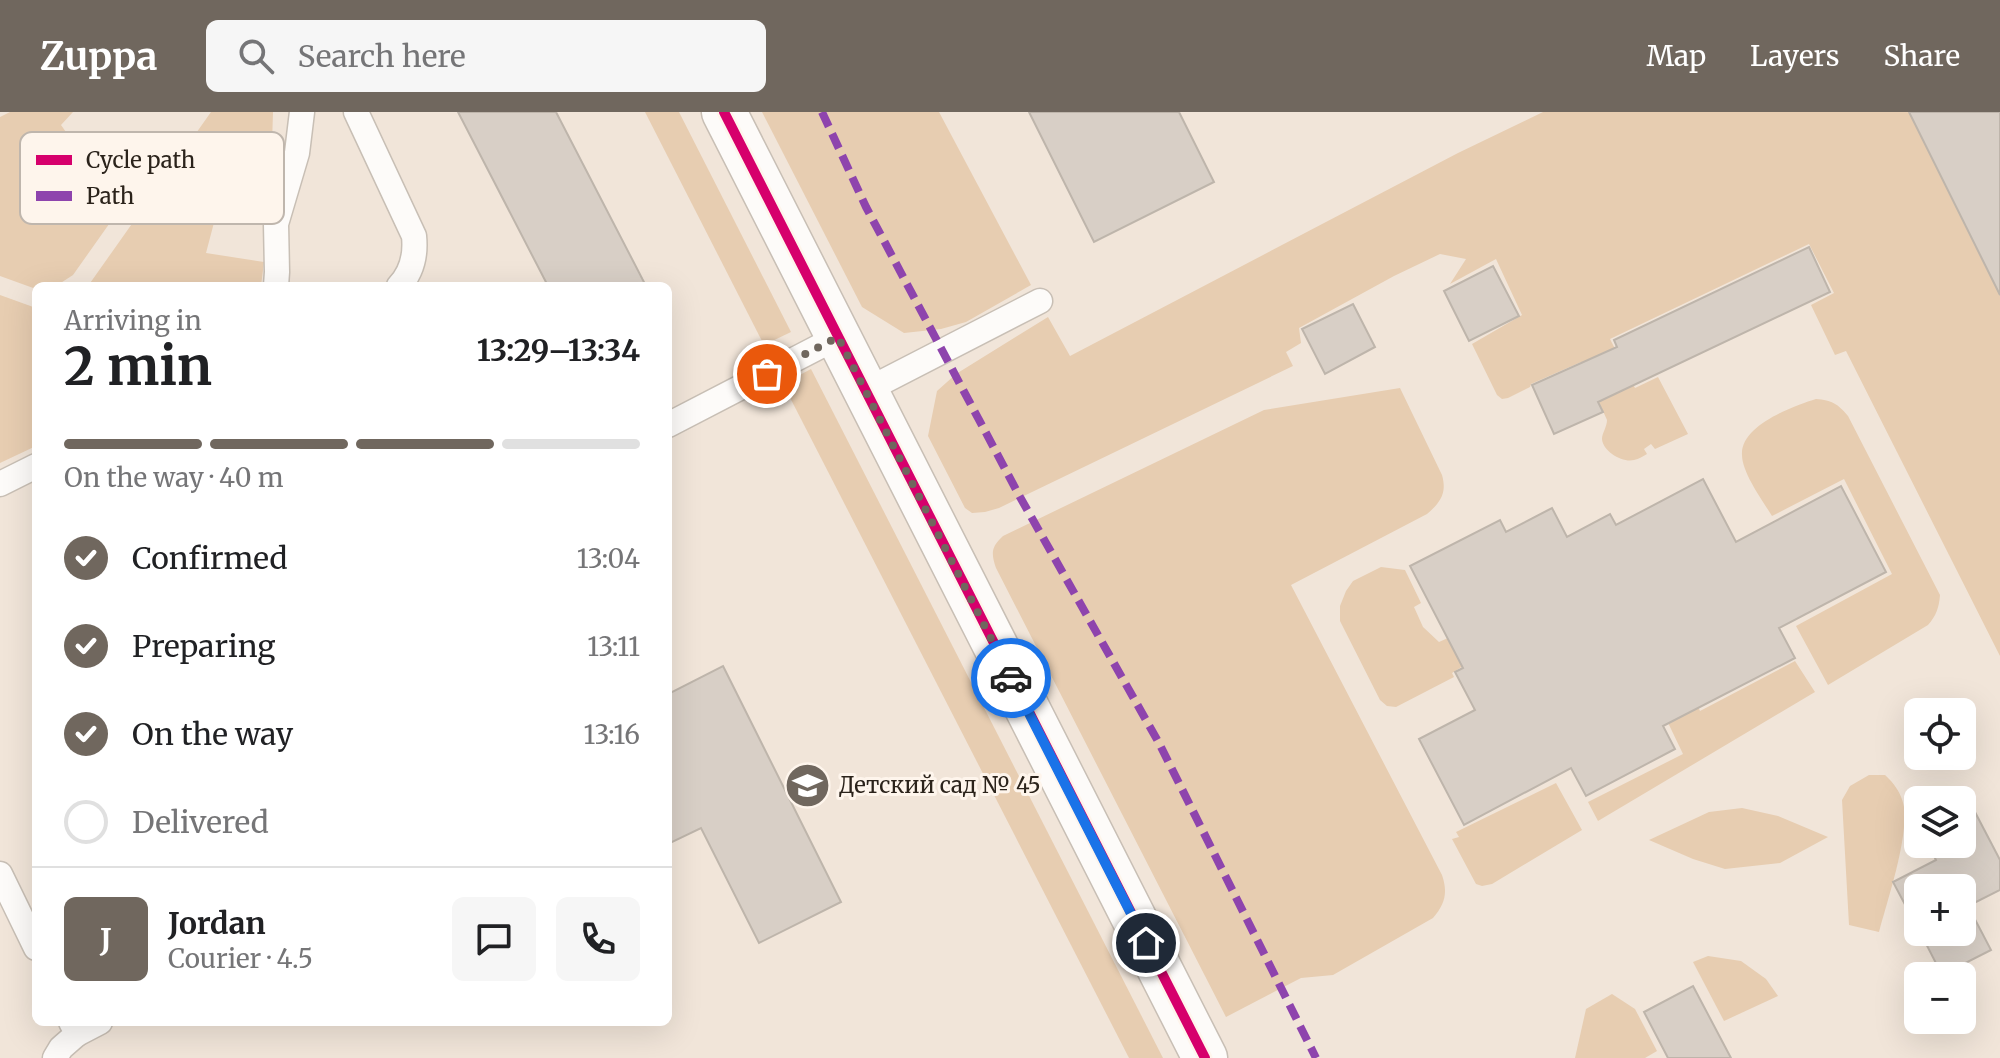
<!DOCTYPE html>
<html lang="en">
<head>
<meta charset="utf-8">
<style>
  :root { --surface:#fff; --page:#f6f6f6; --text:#202124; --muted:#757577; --line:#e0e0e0; --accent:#70675e }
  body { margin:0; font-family:Merriweather,serif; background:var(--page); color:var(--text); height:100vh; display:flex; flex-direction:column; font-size:30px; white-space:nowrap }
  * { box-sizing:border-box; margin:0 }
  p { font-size:26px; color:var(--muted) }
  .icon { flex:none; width:44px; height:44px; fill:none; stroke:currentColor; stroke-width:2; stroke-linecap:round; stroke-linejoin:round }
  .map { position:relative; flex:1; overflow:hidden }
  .details { position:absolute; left:32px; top:170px; width:640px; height:744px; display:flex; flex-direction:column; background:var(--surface); border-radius:12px; box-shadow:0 8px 32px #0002 }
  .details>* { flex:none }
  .fabs { position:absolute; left:1904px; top:586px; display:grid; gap:16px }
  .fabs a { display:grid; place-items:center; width:72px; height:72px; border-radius:12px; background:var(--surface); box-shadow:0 8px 32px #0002; font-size:40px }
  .pin { position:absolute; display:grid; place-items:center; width:68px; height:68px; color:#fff; margin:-34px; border:4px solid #fff; border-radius:50%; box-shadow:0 2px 8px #0007 }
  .courier { position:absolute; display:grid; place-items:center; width:80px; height:80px; margin:-40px; border:6px solid #1a73e8; border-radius:50%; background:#fff; color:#222; box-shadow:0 2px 10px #0007 }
  .headline em { font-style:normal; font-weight:700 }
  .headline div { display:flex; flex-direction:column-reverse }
  .headline { display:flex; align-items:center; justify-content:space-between; height:136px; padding:0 32px }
  h1 { font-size:52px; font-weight:700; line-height:60px }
  .bar { display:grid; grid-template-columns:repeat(4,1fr); gap:12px 8px; align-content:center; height:96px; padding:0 32px }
  .bar i { height:10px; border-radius:6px; background:var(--line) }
  .bar .selected { background:var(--accent) }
  .bar p { grid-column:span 4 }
  .line { display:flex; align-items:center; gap:20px; padding:0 32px; border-top:2px solid var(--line) }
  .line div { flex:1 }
  .round { display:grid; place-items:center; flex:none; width:84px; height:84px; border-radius:12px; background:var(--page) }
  ol { padding:0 32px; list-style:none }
  li { display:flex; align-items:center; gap:24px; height:88px }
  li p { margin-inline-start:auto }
  li .icon { padding:8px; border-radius:50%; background:var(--accent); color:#fff; stroke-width:4 }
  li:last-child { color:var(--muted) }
  li i { width:44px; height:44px; border:4px solid var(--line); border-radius:50% }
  header { display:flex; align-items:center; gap:48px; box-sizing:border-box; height:112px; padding:0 40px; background:var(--accent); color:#fff }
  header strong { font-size:38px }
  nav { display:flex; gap:44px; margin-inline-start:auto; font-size:28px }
  .search { width:560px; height:72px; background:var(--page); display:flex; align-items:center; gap:20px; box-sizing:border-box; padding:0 28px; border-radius:12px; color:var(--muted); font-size:30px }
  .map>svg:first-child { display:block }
  .green { fill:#e7cdb1 }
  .building { fill:#d8cfc6; stroke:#beb5ab; stroke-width:2 }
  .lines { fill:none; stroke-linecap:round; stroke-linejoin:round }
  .service-casing { stroke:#c8bfb5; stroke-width:27 }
  .minor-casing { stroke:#c8bfb5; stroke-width:47 }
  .service { stroke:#fdfbf9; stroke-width:24 }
  .minor { stroke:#fdfbf9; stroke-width:44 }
  .quiet { stroke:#8e44ad; stroke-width:8; stroke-dasharray:16 8; stroke-linecap:butt }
  .cycleway-casing { stroke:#fef5ec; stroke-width:15 }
  .cycleway { stroke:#d6006c; stroke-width:10 }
  .done { stroke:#70675e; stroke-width:8; stroke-dasharray:0 14.4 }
  .route { stroke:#1a73e8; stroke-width:10 }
  .labels { text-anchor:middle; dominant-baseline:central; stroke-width:6; stroke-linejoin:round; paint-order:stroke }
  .poi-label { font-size:22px; fill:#2b231b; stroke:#fef5ec; text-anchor:start }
  .key { fill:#fef5ec; stroke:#bfb6ad; stroke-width:2 }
  .key-label { font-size:22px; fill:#2b231b }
</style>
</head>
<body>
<header>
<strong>Zuppa</strong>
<div class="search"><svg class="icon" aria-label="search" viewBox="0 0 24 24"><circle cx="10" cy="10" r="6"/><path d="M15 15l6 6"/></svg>Search here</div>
<nav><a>Map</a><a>Layers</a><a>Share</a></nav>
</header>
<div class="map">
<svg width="2000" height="946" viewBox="0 0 2000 946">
  <rect width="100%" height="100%" fill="#f1e5d9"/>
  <!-- green -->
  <g class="green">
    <path d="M 10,0 L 73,0 L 61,13 L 94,60 L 131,81 L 73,163 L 56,174 L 36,174 L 36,177 L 0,164 L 0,5 Z"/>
    <path d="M 211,0 L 273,0 L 272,32 L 236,27 L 206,141 L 264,150 L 261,174 L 88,174 Z"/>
    <path d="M 645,0 L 679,0 L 791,220 L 764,233 Z"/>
    <path d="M 762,0 L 939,0 L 1031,173 L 966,210 L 941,217 L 904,221 L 862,195 Z"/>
    <path d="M 1543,0 L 2000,0 L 2000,544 L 1846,239 L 1835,243 L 1811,193 L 1834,181 L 1809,132 L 1610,227 L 1635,276 L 1658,265 L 1688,322 L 1655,337 L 1651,332 L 1644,337 L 1647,342 C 1643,344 1639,347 1634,348 C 1623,351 1603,340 1602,327 C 1602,321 1607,315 1607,308 L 1581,250 L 1531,272 L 1530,275 L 1508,286 L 1502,287 L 1497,283 L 1472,232 L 1522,203 L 1496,147 L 1450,172 L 1466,147 L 1440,142 L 1394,164 L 1299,216 L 1301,231 L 1286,240 L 1293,254 L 999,396 L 985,400 L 972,401 L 965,396 L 928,324 L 937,279 L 956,262 L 1048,205 L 1070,244 L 1458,41 Z"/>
    <path d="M 0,183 L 36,196 L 36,334 L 0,351 Z"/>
    <path d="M 811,257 L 1163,946 L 1129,946 L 783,272 Z"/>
    <path d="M 1400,276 L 1442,363 C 1447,381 1441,390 1427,402 L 1291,473 L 1442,763 C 1448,781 1445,792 1433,806 L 1333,863 L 1301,866 L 1226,905 L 996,456 C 991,441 991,435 1003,424 L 1264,298 Z"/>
    <path d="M 1816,287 C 1832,288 1838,292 1848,304 L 1940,483 C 1939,496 1936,504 1928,513 L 1828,573 L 1796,514 L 1892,462 L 1844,367 L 1772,404 C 1763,389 1742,361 1742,343 C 1740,314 1793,294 1816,287 Z"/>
    <path d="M 1381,455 L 1405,458 L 1421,491 L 1414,495 L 1423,515 L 1439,530 L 1448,526 L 1463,554 L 1452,561 L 1454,565 L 1396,595 L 1387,594 L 1380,588 L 1340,509 L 1340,494 L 1346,479 L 1353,469 Z"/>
    <path d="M 1795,549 L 1815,580 L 1598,709 L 1588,690 L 1683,642 L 1648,569 L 1678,552 L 1700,599 Z"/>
    <path d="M 1869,663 L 1885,663 C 1894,671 1902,682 1904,695 C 1908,728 1888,786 1879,820 L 1849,813 L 1842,688 L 1850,674 Z"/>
    <path d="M 1556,671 L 1582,718 L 1492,772 L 1482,774 L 1476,772 L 1452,727 L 1459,725 L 1456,720 Z"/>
    <path d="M 1742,696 L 1778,704 L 1828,725 L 1780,751 L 1725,757 L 1693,747 L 1649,728 L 1709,700 Z"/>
    <path d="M 1708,844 L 1741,849 L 1766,867 L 1778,884 L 1724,909 L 1693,850 Z"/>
    <path d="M 1612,882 L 1635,897 L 1657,939 L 1645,946 L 1575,946 L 1586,897 Z"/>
  </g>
  <!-- building -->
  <g class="building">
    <path d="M 458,0 L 556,0 L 646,174 L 548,174 Z"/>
    <path d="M 1029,0 L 1179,0 L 1214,70 L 1094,130 Z"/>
    <path d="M 1909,0 L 2000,0 L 2000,183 Z"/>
    <path d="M 1809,135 L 1830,180 L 1598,290 L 1603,300 L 1554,322 L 1532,273 L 1617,235 L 1614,228 Z"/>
    <path d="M 1493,154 L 1519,204 L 1469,229 L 1444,179 Z"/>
    <path d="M 1353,192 L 1375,235 L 1325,262 L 1302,217 Z"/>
    <path d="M 1703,367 L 1736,430 L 1841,374 L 1886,460 L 1779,516 L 1795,546 L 1663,614 L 1675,637 L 1586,684 L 1571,656 L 1464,713 L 1419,627 L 1475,598 L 1455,560 L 1463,556 L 1410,454 L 1500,408 L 1506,420 L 1552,396 L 1567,425 L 1610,402 L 1616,413 Z"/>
    <path d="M 723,554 L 841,790 L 759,831 L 701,716 L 668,732 L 668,582 Z"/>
    <path d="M 1964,679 L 2000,748 L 2000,778 L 1968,794 L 1991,838 L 1942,863 L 1920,820 L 1962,820 L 1962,776 L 1918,776 L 1918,817 L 1893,770 L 1936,748 L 1928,732 L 1962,732 L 1962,688 L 1946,688 Z"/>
    <path d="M 1693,874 L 1731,946 L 1668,946 L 1644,900 Z"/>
  </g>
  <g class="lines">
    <defs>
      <g id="service">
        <path d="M 356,0 L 414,124 C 416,143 412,160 399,174"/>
        <path d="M 276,174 L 277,160 L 276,112 L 297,41 L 302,0"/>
        <path d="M 865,279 L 1040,189"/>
        <path d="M 668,313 L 838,225"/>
        <path d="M 0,372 L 36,354"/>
        <path d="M 0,762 L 36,836"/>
        <path d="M 77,922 L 100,910"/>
        <path d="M 55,946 L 61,936 L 77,922 L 71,910"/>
      </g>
      <path id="minor" d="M 724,0 L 1205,946"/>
    </defs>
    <!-- service casing -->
    <use href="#service" class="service-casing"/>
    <!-- minor casing -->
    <use href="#minor" class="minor-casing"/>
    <!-- service -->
    <use href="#service" class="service"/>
    <!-- minor -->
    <use href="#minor" class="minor"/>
    <!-- quiet -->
    <path class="quiet" d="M 822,0 L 866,95 L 1020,385 L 1159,631 L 1316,946"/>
    <defs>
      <path id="cycleway" d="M 724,0 L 1205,946"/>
    </defs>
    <!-- cycleway casing -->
    <use href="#cycleway" class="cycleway-casing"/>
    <!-- cycleway -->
    <use href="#cycleway" class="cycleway"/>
  </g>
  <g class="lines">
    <!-- done -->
    <path class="done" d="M 767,262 L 838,225 L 1011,566"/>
    <!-- route -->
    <path class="route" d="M 1011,566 L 1146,831"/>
  </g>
  <!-- icons -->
  <defs>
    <symbol id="school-disc" viewBox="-11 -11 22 22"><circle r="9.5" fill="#70675e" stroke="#fef5ec"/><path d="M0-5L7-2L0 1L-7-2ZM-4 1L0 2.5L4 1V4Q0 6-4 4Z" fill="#fff"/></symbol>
  </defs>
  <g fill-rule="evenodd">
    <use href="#school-disc" x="782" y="648" width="51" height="51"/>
  </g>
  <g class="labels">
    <!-- poi labels -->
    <g class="poi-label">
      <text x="839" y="673">Детский сад № 45</text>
    </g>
  </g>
  <!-- legend -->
  <rect x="20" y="20" width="264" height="92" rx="12" class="key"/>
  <rect x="36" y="43" width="36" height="10" fill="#d6006c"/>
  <rect x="36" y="79" width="36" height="10" fill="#8e44ad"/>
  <g class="key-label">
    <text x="86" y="56">Cycle path</text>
    <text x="86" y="92">Path</text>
  </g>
</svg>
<div class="fabs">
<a><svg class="icon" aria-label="locate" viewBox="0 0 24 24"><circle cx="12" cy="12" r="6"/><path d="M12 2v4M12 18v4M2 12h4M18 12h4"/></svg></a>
<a><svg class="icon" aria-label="layers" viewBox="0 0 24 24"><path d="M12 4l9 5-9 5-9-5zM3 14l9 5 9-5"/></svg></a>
<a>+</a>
<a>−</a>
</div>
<div class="pin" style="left:767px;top:262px;background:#ea580c"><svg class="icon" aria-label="bag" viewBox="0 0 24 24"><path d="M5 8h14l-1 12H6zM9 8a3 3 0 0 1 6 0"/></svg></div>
<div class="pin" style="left:1146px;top:831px;background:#1f2937"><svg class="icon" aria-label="home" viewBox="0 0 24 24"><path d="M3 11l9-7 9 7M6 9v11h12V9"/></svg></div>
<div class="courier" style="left:1011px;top:566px"><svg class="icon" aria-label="car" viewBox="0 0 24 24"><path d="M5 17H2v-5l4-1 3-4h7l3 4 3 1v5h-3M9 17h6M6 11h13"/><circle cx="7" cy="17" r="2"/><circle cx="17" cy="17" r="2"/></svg></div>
<section class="details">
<div class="headline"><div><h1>2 min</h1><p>Arriving in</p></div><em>13:29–13:34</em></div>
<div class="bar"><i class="selected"></i><i class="selected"></i><i class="selected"></i><i></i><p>On the way · 40 m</p></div>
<ol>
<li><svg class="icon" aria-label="check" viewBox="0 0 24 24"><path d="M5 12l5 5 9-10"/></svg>Confirmed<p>13:04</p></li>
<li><svg class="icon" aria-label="check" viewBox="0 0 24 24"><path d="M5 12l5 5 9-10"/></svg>Preparing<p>13:11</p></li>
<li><svg class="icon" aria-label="check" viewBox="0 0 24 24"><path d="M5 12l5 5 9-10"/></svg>On the way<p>13:16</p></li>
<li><i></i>Delivered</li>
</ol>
<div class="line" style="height:144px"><b class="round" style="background:var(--accent);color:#fff">J</b><div><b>Jordan</b><p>Courier · 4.5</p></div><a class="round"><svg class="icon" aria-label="chat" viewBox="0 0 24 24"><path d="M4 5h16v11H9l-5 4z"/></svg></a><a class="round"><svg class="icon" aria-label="phone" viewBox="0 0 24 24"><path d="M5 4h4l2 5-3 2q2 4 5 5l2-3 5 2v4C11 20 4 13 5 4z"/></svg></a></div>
</section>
</div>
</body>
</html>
